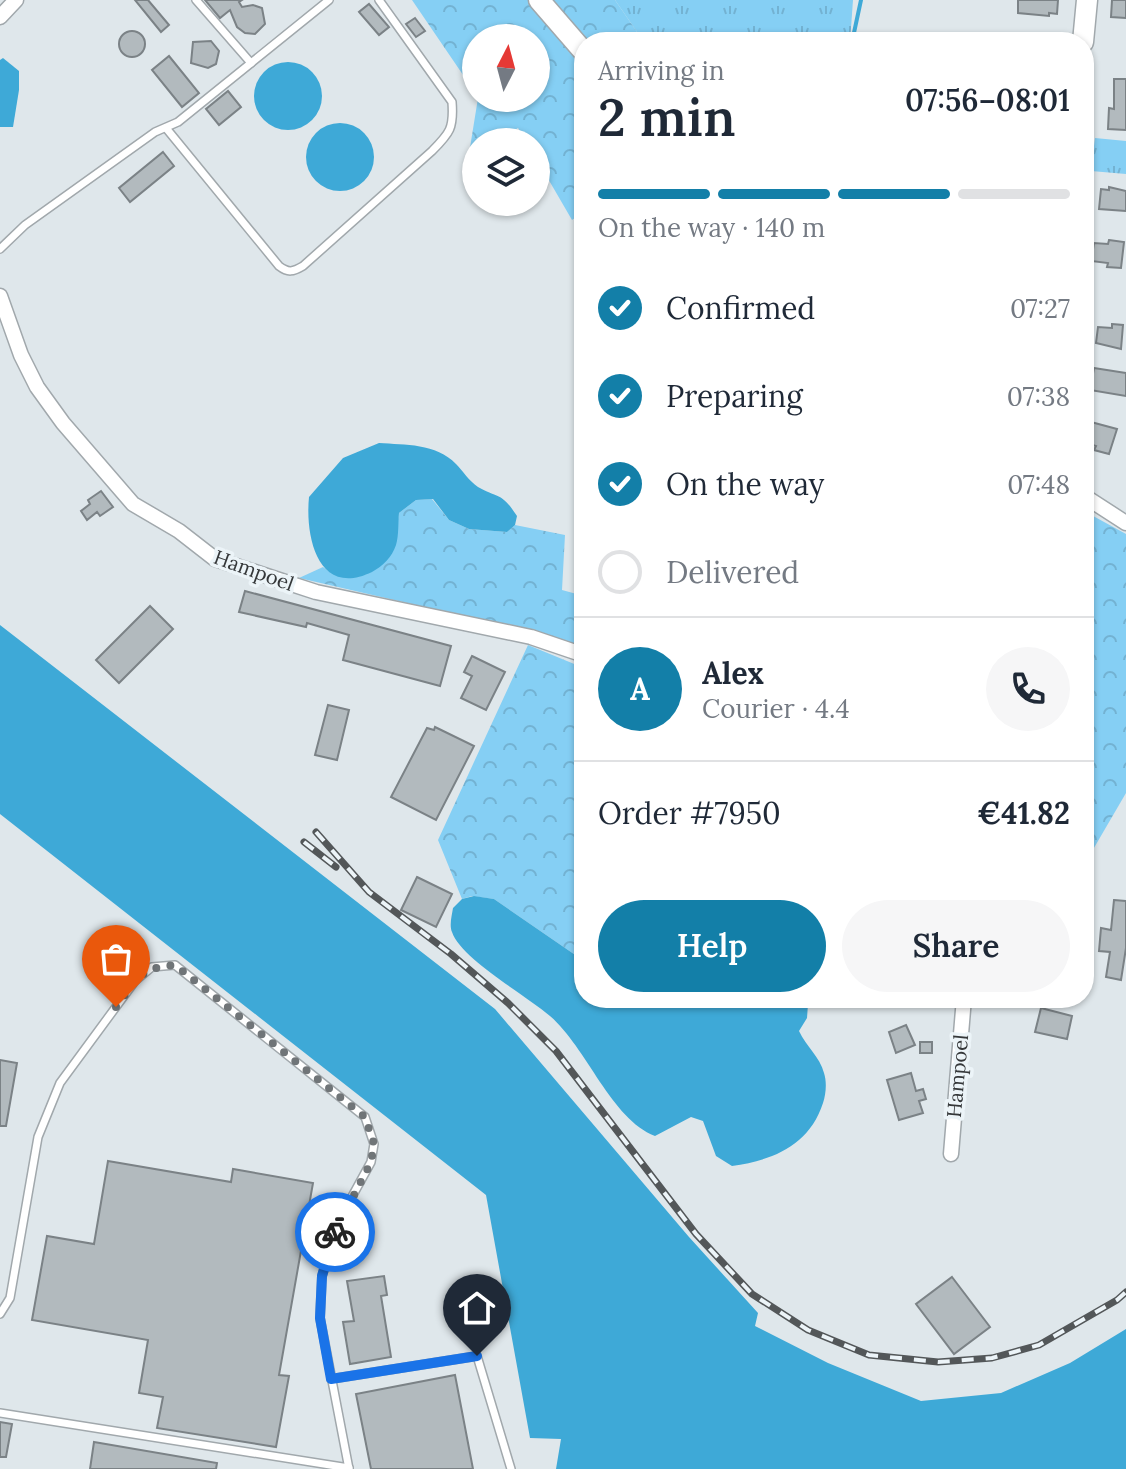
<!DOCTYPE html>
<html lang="en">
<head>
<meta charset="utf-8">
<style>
  :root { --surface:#fff; --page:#f6f6f7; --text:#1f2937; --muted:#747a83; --line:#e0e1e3; --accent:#137fa8 }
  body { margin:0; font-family:Lora,serif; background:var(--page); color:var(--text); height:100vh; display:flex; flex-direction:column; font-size:30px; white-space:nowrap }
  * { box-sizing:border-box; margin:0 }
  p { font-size:26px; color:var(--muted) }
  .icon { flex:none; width:44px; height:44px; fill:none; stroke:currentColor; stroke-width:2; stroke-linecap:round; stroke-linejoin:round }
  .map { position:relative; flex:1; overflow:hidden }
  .panel { position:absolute; left:574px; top:32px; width:520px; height:976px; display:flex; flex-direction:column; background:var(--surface); border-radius:32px; box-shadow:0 2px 6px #0004 }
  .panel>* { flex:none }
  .needle { width:52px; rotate:6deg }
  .tools { position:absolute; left:462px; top:24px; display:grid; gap:16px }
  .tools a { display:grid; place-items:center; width:88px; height:88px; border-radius:50%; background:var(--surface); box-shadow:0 2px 6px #0004; font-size:40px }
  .pin { position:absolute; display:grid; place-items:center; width:68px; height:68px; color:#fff; margin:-82px -34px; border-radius:50% 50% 50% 0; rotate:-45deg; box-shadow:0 0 8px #0007 }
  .pin .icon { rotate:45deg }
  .courier { position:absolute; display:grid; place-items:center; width:80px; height:80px; margin:-40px; border:6px solid #1a73e8; border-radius:50%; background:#fff; color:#222; box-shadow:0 2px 10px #0007 }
  .summary em { font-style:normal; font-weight:600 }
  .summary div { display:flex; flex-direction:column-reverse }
  .summary { display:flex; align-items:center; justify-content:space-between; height:136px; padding:0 24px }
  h1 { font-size:52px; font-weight:600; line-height:60px }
  .bar { display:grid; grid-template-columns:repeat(4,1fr); gap:12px 8px; align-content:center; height:96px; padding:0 24px }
  .bar i { height:10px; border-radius:6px; background:var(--line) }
  .bar .on { background:var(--accent) }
  .bar p { grid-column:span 4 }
  .line { display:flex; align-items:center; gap:20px; padding:0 24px; border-top:2px solid var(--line) }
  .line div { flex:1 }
  .round { display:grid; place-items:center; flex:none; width:84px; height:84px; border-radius:42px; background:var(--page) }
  ol { padding:0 24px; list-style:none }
  li { display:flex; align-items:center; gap:24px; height:88px }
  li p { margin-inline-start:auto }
  li .icon { padding:8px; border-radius:50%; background:var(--accent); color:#fff; stroke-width:4 }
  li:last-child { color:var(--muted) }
  li i { width:44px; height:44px; border:4px solid var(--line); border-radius:50% }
  .cta { display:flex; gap:16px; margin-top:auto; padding:16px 24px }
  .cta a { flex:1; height:92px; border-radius:48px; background:var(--accent); color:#fff; font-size:32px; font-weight:600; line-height:92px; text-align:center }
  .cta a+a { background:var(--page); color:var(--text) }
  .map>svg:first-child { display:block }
  .grass { fill:url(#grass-tufts) }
  .forest { fill:url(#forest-crowns) }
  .water { fill:#3ea9d7 }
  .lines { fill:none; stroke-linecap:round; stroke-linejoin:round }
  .stream { stroke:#3ea9d7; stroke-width:4 }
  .building { fill:#b2babe; stroke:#7b8286; stroke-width:2 }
  .lane-casing { stroke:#a1a8ac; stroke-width:10 }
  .street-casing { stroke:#a1a8ac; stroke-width:17 }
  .secondary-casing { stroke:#a1a8ac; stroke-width:23 }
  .lane { stroke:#fff; stroke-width:7 }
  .street { stroke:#fff; stroke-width:14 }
  .secondary { stroke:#fff; stroke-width:20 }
  .rail-casing { stroke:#535759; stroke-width:7 }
  .rail { stroke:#ecf4f8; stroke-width:4; stroke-dasharray:12; stroke-linecap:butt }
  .done { stroke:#707578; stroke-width:8; stroke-dasharray:0 14.4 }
  .route { stroke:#1a73e8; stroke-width:10 }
  .labels { text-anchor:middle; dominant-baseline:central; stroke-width:7; stroke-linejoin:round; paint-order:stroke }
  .street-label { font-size:20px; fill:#35383a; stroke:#ecf4f8 }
</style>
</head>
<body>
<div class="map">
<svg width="1126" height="1469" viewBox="0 0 1126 1469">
  <defs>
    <pattern id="grass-tufts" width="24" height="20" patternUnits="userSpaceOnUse" patternTransform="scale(2)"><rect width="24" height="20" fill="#85cff4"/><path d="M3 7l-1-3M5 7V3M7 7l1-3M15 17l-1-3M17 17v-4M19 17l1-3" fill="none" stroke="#73b2d2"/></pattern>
    <pattern id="forest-crowns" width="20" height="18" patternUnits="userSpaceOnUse" patternTransform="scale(2)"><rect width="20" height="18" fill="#85cff4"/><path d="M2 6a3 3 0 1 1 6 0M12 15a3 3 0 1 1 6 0" fill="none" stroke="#73b2d2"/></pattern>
  </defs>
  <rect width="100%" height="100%" fill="#dfe7eb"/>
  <!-- grass -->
  <g class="grass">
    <path d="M 615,0 L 853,0 L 850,42 L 644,42 Z"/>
    <path d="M 1095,138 L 1126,141 L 1126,174 L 1091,171 Z"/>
  </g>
  <!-- forest -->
  <g class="forest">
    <path d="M 412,0 L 531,0 L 584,61 L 584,212 L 572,220 L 536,158 L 536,142 L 527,142 L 518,128 L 496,142 L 476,142 L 476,155 L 468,160 L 478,98 L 536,98 L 536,38 L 476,38 L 476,94 Z"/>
    <path d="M 548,0 L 615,0 L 644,42 L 584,42 Z"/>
    <path d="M 432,499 L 449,520 L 469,529 L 507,532 L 515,525 L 565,535 L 562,590 L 584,596 L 584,648 L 533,632 L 299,578 L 323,567 C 338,579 348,579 367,574 L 397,526 L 399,513 L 416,500 Z"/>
    <path d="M 1084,511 L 1126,534 L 1126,793 L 1084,865 Z"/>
    <path d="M 528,645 L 584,668 L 584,961 L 494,899 L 472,896 L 462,899 L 438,840 Z"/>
  </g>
  <!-- water -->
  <g class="water">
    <path d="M 3,58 L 19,71 L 19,90 L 13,127 L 0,127 L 0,60 Z"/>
    <circle cx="288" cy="96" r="34"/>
    <circle cx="340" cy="157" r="34"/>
    <path d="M 379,443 C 405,445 436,443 456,464 C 463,471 469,481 478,487 C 500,499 501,492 517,516 L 515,525 L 507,532 L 469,529 L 449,520 L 433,499 L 416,500 L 399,513 C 398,523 399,535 396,545 C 392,557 383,566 372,572 C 318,598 305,537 309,497 L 343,458 Z"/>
    <path d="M 0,625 L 495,1009 L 689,1237 L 758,1313 L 755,1326 L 828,1363 L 921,1401 L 1001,1393 L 1070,1363 L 1126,1329 L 1126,1469 L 556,1469 L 561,1439 L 530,1438 L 486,1195 L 0,814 Z"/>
    <path d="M 474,896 L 494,899 L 584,961 L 584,998 L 799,998 L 808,1004 L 807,1018 L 799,1031 C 806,1046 820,1057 824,1073 C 827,1082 826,1094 823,1103 C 809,1146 773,1160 732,1166 L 716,1156 L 703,1121 L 691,1117 L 655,1136 C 611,1119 587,1048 550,1016 C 527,996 461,959 452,932 C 449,925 452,915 453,908 L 462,899 Z"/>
  </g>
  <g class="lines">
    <!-- stream -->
    <path class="stream" d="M 852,42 L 861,0"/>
  </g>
  <!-- building -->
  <g class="building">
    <path d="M 135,0 L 148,0 L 169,25 L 161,32 Z"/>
    <path d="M 205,0 L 242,0 L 239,2 L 242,7 L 253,5 L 262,8 L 265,24 L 255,34 L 245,33 L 237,27 L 230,10 L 220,18 Z"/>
    <path d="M 1018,0 L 1058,0 L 1057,14 L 1049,13 L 1049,16 L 1018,13 Z"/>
    <path d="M 1112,0 L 1126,0 L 1126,18 L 1111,17 Z"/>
    <path d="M 369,4 L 389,27 L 379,35 L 359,12 Z"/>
    <path d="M 415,18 L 425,31 L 416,37 L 406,24 Z"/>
    <circle cx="132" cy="44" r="13"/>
    <path d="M 211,41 L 219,51 L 216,64 L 208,68 L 191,63 L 193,42 Z"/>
    <path d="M 169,56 L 199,93 L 182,107 L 152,70 Z"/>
    <path d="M 1114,79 L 1126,79 L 1126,130 L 1108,129 L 1109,108 L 1114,109 Z"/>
    <path d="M 228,91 L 241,107 L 219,125 L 206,109 Z"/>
    <path d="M 163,152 L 174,166 L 130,202 L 119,188 Z"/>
    <path d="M 1109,187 L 1126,191 L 1126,211 L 1099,209 L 1101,189 L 1109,190 Z"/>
    <path d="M 1109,240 L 1124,242 L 1121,268 L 1107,267 L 1108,263 L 1091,261 L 1094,243 L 1108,244 Z"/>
    <path d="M 1112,324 L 1123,325 L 1121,349 L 1096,343 L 1098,327 L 1112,328 Z"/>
    <path d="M 1094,368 L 1126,373 L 1126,396 L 1090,390 Z"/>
    <path d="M 1091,422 L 1117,429 L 1109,454 L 1094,450 L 1096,446 L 1084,442 Z"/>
    <path d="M 101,491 L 113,507 L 100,516 L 97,512 L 87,520 L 81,511 L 90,504 L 88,500 Z"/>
    <path d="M 245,591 L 451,646 L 440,686 L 343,660 L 349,635 L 307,623 L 306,627 L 239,612 Z"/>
    <path d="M 150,606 L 173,629 L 119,683 L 96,660 Z"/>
    <path d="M 472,656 L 505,672 L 486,710 L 461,698 L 472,676 L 464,672 Z"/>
    <path d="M 328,705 L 349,710 L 337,760 L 315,755 Z"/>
    <path d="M 435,727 L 474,746 L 436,820 L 391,797 L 427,728 L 434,730 Z"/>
    <path d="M 417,877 L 452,894 L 436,927 L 401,910 Z"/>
    <path d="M 1114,900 L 1126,901 L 1126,948 L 1121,980 L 1106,977 L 1110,952 L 1099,951 L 1101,928 L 1111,930 Z"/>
    <path d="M 1041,1008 L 1072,1016 L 1067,1039 L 1035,1032 Z"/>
    <path d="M 906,1025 L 915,1045 L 896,1053 L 889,1032 Z"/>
    <rect x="920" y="1042" width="12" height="11"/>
    <path d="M 0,1060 L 17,1063 L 6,1126 L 0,1126 Z"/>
    <path d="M 911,1073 L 916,1091 L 923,1089 L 926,1099 L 919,1101 L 923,1113 L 899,1120 L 887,1080 Z"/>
    <path d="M 108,1161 L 231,1182 L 233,1169 L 313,1183 L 279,1375 L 289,1376 L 276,1447 L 157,1428 L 163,1397 L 139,1393 L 148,1340 L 32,1320 L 47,1236 L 94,1244 Z"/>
    <path d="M 384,1276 L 387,1295 L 381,1296 L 391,1357 L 350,1364 L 343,1322 L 354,1321 L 347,1281 Z"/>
    <path d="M 952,1277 L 990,1327 L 954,1354 L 916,1304 Z"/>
    <path d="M 455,1375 L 473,1469 L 371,1469 L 356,1394 Z"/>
    <path d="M 0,1422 L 12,1424 L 6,1457 L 0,1457 Z"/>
    <path d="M 94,1442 L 217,1463 L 216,1469 L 90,1469 Z"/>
  </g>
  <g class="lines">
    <defs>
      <g id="lane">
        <path d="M 196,0 L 251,63"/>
        <path d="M 166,128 L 279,266 C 288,273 293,272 303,266 L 432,151 C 450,133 454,128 452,102 L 379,0"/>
        <path d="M 0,249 L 25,225 L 155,132 L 178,122 L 329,0"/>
        <path d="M 0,1314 L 10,1298 L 38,1137 L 60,1083 L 135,981 L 152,967 L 175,965 L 365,1117 L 374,1144 L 371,1162 L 337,1224 L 322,1276 L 320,1318 L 349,1469"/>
        <path d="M 331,1379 L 477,1356 L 511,1469"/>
        <path d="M 0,1413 L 349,1468"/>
      </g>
      <g id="street">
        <path d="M 0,17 L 16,0"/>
        <path d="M 0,296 L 21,355 L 37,387 L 63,423 L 133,504 L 179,531 L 215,559 L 316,592 L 531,637 L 584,655"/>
        <path d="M 1084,496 L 1126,523"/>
        <path d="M 951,1154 L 964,998"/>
      </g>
      <g id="secondary">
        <path d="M 539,0 L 584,52"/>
        <path d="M 1083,42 L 1087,0"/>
      </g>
    </defs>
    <!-- lane casing -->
    <use href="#lane" class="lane-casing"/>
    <!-- street casing -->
    <use href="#street" class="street-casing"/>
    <!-- secondary casing -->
    <use href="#secondary" class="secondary-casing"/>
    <!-- lane -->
    <use href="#lane" class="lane"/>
    <!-- street -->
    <use href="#street" class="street"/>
    <!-- secondary -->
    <use href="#secondary" class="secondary"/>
    <defs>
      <g id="rail">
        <path d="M 316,832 L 369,892 L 451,954 L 508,1003 L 556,1051 L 696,1234 L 752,1294 L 808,1330 L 869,1355 L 938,1362 L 992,1358 L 1039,1345 L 1117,1300 L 1126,1292"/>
        <path d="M 304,842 L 336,867"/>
      </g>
    </defs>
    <!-- rail casing -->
    <use href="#rail" class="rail-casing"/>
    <!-- rail -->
    <use href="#rail" class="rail"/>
  </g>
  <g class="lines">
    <!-- done -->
    <path class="done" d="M 116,1007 C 137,979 139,968 175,965 L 365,1117 L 374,1144 L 371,1162 L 335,1232"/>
    <!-- route -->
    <path class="route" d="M 335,1232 L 322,1276 L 320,1318 L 331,1379 L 477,1356"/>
  </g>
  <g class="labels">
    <!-- street labels -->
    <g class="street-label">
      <text transform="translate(254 570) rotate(20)">Hampoel</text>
      <text transform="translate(957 1076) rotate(-85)">Hampoel</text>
    </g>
  </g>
</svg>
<div class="tools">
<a><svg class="needle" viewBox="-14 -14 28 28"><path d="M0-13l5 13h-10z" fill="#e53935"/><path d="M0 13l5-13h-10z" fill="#747a83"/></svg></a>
<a><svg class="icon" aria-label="layers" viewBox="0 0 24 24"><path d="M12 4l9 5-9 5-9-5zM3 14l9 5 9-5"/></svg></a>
</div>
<div class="pin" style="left:116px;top:1007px;background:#ea580c"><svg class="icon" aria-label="bag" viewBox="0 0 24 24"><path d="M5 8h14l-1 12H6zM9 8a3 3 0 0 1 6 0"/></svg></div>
<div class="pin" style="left:477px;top:1356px;background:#1f2937"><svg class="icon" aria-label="home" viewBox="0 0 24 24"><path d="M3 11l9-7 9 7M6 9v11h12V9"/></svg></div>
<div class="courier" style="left:335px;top:1232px"><svg class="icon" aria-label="bike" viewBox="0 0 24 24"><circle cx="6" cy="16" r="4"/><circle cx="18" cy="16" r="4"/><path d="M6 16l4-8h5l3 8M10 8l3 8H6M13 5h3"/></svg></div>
<section class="panel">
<div class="summary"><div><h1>2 min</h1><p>Arriving in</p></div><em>07:56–08:01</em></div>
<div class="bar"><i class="on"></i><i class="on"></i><i class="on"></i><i></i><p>On the way · 140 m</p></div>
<ol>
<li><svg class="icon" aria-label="check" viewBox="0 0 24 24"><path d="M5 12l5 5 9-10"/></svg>Confirmed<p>07:27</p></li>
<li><svg class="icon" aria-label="check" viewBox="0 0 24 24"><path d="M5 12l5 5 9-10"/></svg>Preparing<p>07:38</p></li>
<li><svg class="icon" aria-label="check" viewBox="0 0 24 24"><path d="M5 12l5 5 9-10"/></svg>On the way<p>07:48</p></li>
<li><i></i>Delivered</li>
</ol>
<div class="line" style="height:144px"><b class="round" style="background:var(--accent);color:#fff">A</b><div><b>Alex</b><p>Courier · 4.4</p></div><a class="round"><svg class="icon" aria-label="phone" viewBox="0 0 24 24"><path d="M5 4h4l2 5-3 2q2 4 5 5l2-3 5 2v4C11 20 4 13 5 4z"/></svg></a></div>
<div class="line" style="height:104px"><div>Order #7950</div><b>€41.82</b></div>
<div class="cta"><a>Help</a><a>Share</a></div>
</section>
</div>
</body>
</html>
